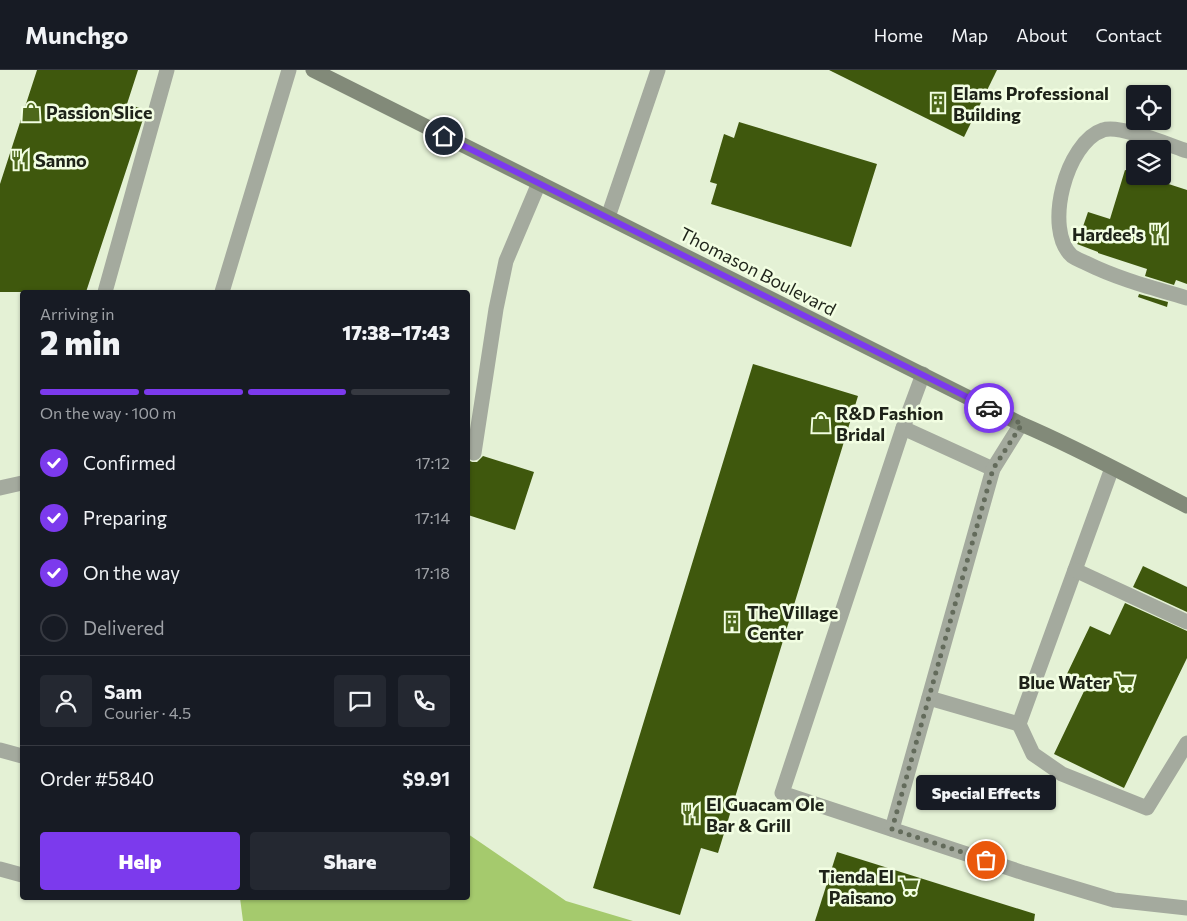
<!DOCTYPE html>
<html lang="en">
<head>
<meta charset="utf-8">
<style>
  :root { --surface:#171b24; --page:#242831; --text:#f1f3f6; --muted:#9ea1a6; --line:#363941; --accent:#7c3aed }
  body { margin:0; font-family:Commissioner,sans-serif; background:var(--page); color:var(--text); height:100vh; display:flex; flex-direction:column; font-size:19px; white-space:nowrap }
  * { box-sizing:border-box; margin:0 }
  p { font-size:16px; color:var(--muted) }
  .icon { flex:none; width:28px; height:28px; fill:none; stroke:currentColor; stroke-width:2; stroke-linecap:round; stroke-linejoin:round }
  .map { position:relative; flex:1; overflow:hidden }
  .side { position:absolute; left:20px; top:220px; width:450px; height:610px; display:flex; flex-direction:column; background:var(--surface); border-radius:5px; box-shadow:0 1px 4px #0004 }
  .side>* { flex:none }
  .tools { position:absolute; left:1126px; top:15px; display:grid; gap:10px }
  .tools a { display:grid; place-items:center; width:45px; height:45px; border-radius:5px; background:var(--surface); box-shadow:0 1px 4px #0004; font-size:25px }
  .pin { position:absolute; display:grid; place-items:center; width:42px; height:42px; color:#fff; margin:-21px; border:2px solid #fff; border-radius:50%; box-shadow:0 1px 5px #0007 }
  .courier { position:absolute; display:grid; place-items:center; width:50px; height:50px; margin:-25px; border:4px solid #7c3aed; border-radius:50%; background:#fff; color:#222; box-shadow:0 1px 6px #0007 }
  .bubble { position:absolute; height:35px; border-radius:5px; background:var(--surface); box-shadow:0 1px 4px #0004; font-size:16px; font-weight:800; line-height:35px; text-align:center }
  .summary em { font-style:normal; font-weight:800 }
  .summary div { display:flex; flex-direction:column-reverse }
  .summary { display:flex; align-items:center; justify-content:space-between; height:85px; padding:0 20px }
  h1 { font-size:32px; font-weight:800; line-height:38px }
  .bar { display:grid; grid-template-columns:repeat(4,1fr); gap:8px 5px; align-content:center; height:60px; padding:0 20px }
  .bar i { height:6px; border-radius:4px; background:var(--line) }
  .bar .current { background:var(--accent) }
  .bar p { grid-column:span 4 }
  .line { display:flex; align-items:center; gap:12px; padding:0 20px; border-top:1px solid var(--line) }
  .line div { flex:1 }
  .round { display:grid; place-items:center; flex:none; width:52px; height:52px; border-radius:5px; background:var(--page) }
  ol { padding:0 20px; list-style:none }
  li { display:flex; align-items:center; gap:15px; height:55px }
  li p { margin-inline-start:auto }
  li .icon { padding:5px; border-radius:50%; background:var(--accent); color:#fff; stroke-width:4 }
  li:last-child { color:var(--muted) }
  li i { width:28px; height:28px; border:2px solid var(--line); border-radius:50% }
  .primary-button { display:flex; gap:10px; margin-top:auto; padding:10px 20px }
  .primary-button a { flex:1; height:58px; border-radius:5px; background:var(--accent); color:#fff; font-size:20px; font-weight:800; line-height:58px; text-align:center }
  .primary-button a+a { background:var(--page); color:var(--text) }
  header { display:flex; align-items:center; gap:30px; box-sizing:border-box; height:70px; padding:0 25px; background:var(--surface); border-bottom:1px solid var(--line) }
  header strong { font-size:24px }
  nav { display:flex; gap:28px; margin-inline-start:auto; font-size:18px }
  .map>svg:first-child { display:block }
  .forest { fill:#a5ca6d }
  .building { fill:#3f580d }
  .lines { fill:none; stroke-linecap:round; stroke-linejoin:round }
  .service { stroke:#a4aa9e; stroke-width:15 }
  .minor { stroke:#a4aa9e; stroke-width:15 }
  .secondary { stroke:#828a79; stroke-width:15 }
  .done { stroke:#636b5b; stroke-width:5; stroke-dasharray:0 9 }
  .route { stroke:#7c3aed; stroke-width:6 }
  .labels { text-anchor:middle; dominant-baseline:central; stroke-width:5; stroke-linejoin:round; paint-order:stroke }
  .poi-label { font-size:18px; font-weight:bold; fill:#1e2319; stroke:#f2fee2; text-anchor:start }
  .street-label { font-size:18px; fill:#1e2319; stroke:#f2fee2 }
</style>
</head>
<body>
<header>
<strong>Munchgo</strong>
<nav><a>Home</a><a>Map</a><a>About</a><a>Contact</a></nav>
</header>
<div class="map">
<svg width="1187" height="851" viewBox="0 0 1187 851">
  <rect width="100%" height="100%" fill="#e4f1d5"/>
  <!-- forest -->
  <path class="forest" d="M 468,764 L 566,831 L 633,851 L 243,851 L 240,828 L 468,828 Z"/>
  <!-- building -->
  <g class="building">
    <path d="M 37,0 L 138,0 L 127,34 L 146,40 L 86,222 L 0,222 L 0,114 Z"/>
    <path d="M 829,0 L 997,0 L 964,67 Z"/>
    <path d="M 739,52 L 877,94 L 851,177 L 711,134 L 717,114 L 710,112 L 724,64 L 734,68 Z"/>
    <path d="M 1125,100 L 1135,103 L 1135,106 L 1144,106 L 1187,120 L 1187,214 L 1176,210 L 1174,215 L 1145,206 L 1147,199 L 1098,183 L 1098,182 L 1077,174 L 1088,142 L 1110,149 Z"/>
    <path d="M 1139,224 L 1168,232 L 1167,237 L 1138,227 Z"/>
    <path d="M 753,294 L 858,326 L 718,783 L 701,778 L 680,845 L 593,818 Z"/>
    <path d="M 483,386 L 534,402 L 515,460 L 468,445 L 468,390 L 472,392 L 477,392 Z"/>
    <path d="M 1143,496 L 1187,517 L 1187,542 L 1133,517 Z"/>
    <path d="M 1125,533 L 1187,561 L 1187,588 L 1124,718 L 1054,684 L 1087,615 L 1066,606 L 1090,556 L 1110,565 Z"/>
    <path d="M 837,782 L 1035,844 L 1034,851 L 815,851 Z"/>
  </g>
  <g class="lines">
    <!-- service -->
    <g class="service">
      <path d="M 1187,81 C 1169,75 1119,54 1103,60 C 1066,72 1043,160 1072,186 C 1076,189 1082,191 1086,193 C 1118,209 1153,218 1187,228"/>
      <path d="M 105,222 L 167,0"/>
      <path d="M 222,222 L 289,0"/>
      <path d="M 923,304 L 903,358 L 782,723 L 1024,803 L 1114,830 L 1187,838"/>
      <path d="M 903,358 L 993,399"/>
      <path d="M 474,383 L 496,239 L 506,191 L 539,113"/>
      <path d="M 1112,398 L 1019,654 L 1033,684 L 1062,704 L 1147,738 L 1187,673"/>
      <path d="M 0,418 L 22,413"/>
      <path d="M 1075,500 L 1187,552"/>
      <path d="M 929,628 L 1019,654"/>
      <path d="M 0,680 L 22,686"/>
      <path d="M 892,759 L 993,399 L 1021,354"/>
      <path d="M 0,799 L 22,805"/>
    </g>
    <!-- minor -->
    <path class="minor" d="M 608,147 L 658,0"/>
    <!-- secondary -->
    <path class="secondary" d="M 313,0 L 1021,354 C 1078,378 1132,408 1187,436"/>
  </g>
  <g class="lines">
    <!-- done -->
    <path class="done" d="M 986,790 L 892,759 L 993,399 L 1022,354 L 989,338"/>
    <!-- route -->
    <path class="route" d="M 444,66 L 989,338"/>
  </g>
  <!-- icons -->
  <defs>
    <symbol id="building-bare" viewBox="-9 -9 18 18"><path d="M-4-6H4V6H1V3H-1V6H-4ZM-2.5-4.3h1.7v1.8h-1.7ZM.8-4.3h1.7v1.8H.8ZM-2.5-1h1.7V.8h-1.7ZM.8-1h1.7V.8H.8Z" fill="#4d681b" stroke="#f2fee2" stroke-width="2.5" paint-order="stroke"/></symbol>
    <symbol id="shop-bare" viewBox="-9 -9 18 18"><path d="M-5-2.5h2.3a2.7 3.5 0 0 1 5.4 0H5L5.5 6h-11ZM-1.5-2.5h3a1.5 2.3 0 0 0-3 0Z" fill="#4d681b" stroke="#f2fee2" stroke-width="2.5" paint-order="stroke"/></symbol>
    <symbol id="restaurant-bare" viewBox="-9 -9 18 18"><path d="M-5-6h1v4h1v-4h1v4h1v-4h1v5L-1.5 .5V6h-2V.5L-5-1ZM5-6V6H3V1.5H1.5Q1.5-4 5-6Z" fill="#4d681b" stroke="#f2fee2" stroke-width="2.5" paint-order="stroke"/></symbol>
    <symbol id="supermarket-bare" viewBox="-9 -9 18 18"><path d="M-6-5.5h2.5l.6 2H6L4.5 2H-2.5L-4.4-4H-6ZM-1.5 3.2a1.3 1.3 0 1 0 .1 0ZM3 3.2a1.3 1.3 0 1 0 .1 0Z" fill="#4d681b" stroke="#f2fee2" stroke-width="2.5" paint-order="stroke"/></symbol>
  </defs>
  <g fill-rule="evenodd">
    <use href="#building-bare" x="924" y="19" width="28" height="28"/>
    <use href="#shop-bare" x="17" y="28" width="28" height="28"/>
    <use href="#restaurant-bare" x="6" y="76" width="28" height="28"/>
    <use href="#restaurant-bare" x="1145" y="150" width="28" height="28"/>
    <use href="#shop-bare" x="807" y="339" width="28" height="28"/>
    <use href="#building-bare" x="718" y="538" width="28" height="28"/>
    <use href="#supermarket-bare" x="1111" y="598" width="28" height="28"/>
    <use href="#restaurant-bare" x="677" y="730" width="28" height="28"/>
    <use href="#supermarket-bare" x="895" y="802" width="28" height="28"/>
  </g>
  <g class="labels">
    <!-- poi labels -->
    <g class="poi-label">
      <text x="953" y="23">Elams Professional<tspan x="953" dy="21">Building</tspan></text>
      <text x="46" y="42">Passion Slice</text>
      <text x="35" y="90">Sanno</text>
      <text x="1144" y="164" text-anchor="end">Hardee's</text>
      <text x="836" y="343">R&amp;D Fashion<tspan x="836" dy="21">Bridal</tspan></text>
      <text x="747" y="542">The Village<tspan x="747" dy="21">Center</tspan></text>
      <text x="1110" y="612" text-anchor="end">Blue Water</text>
      <text x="706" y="734">El Guacam Ole<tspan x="706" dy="21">Bar &amp; Grill</tspan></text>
      <text x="894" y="806" text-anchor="end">Tienda El<tspan x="894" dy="21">Paisano</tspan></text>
    </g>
    <!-- street labels -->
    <g class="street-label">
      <text transform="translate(758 201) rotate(27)">Thomason Boulevard</text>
    </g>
  </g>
</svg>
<div class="tools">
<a><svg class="icon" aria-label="locate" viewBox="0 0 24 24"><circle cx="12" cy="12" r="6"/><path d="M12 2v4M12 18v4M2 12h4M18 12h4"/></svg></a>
<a><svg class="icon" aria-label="layers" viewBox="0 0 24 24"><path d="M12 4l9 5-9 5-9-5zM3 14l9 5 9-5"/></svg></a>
</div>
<div class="pin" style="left:986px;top:790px;background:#ea580c"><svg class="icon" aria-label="bag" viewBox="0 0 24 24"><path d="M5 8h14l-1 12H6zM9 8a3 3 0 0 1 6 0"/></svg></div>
<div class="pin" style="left:444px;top:66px;background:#1f2937"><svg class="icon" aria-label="home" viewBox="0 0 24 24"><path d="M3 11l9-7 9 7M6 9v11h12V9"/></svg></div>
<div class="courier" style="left:989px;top:338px"><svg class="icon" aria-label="car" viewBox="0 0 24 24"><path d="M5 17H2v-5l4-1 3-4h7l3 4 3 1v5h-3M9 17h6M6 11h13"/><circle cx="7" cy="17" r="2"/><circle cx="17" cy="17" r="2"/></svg></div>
<div class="bubble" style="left:916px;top:705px;width:140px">Special Effects</div>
<section class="side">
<div class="summary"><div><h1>2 min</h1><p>Arriving in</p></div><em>17:38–17:43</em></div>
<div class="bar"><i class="current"></i><i class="current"></i><i class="current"></i><i></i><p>On the way · 100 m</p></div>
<ol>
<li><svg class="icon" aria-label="check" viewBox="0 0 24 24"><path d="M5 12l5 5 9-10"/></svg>Confirmed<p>17:12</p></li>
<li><svg class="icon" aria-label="check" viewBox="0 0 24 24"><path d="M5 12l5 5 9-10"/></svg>Preparing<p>17:14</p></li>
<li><svg class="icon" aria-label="check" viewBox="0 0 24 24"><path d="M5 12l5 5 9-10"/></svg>On the way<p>17:18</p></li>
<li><i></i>Delivered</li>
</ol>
<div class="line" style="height:90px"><a class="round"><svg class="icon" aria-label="person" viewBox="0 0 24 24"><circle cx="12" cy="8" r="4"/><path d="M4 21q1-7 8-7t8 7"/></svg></a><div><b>Sam</b><p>Courier · 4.5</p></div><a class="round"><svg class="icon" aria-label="chat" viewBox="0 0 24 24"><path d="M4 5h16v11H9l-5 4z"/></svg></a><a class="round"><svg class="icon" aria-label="phone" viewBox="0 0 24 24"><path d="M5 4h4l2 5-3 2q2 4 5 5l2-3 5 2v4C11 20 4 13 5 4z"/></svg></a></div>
<div class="line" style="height:65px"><div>Order #5840</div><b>$9.91</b></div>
<div class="primary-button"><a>Help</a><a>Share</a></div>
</section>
</div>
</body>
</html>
